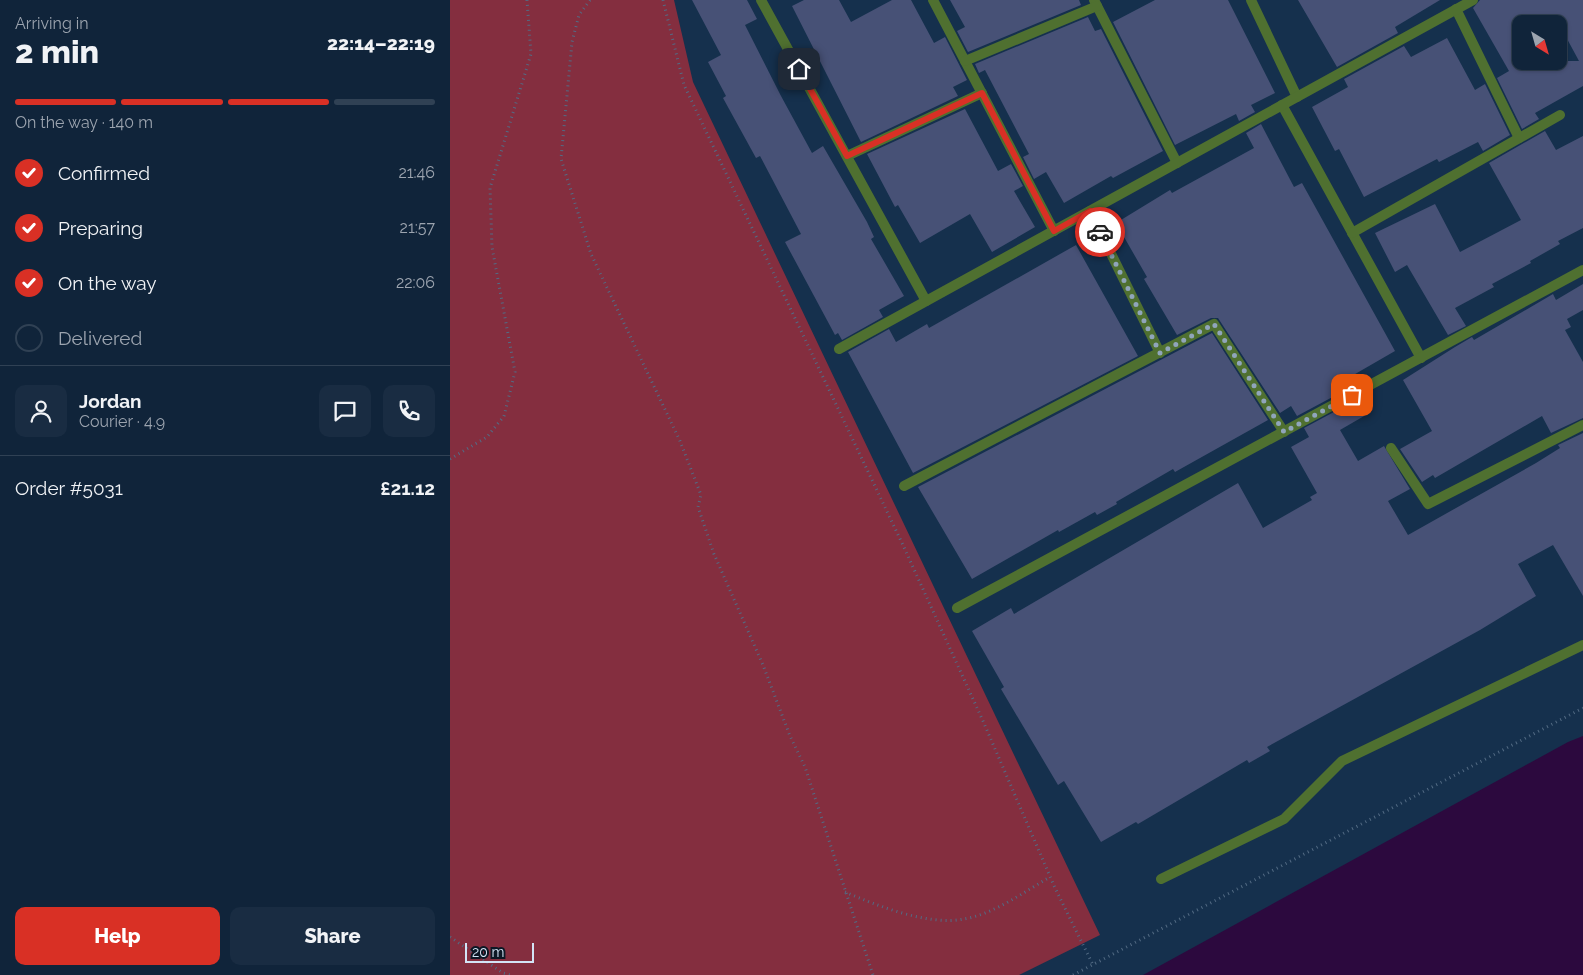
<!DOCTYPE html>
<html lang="en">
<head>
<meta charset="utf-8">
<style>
  :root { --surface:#10243a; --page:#192c42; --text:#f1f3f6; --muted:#9ca4af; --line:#304154; --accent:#d93025 }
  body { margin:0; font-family:Raleway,sans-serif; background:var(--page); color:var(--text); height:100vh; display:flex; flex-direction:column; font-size:19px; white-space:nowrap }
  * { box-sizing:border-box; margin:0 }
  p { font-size:16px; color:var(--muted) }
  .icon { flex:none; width:28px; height:28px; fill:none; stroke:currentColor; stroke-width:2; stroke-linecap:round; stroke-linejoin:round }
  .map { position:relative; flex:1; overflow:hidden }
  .drawer { display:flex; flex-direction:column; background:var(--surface); width:450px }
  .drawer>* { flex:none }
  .needle { width:32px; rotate:143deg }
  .fabs { position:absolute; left:1062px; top:15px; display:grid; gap:10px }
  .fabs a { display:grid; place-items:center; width:55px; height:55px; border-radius:10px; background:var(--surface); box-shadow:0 1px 4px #0004,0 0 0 1px var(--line); font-size:25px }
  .scale { position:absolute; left:15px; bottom:12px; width:69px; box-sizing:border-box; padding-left:5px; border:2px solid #d3e4f6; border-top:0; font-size:14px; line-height:18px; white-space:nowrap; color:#d3e4f6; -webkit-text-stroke:4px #0c1724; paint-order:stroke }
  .pin { position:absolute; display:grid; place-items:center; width:42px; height:42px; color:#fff; margin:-21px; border-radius:10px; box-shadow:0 2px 8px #0006 }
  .courier { position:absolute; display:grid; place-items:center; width:50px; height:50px; margin:-25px; border:4px solid #d93025; border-radius:50%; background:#fff; color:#222; box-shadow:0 1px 6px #0007 }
  .headline em { font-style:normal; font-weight:800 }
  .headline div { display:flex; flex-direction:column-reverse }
  .headline { display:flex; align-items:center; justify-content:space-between; height:85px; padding:0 15px }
  h1 { font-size:32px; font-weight:800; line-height:38px }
  .bar { display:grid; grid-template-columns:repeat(4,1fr); gap:8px 5px; align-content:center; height:60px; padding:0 15px }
  .bar i { height:6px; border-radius:4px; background:var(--line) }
  .bar .active { background:var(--accent) }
  .bar p { grid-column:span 4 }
  .line { display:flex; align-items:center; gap:12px; padding:0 15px; border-top:1px solid var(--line) }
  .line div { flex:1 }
  .round { display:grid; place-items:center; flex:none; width:52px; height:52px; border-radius:10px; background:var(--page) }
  ol { padding:0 15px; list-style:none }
  li { display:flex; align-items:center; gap:15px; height:55px }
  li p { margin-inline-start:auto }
  li .icon { padding:5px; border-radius:50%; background:var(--accent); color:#fff; stroke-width:4 }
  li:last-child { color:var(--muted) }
  li i { width:28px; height:28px; border:2px solid var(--line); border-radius:50% }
  .button { display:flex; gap:10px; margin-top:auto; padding:10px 15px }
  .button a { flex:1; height:58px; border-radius:10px; background:var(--accent); color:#fff; font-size:20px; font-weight:800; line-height:58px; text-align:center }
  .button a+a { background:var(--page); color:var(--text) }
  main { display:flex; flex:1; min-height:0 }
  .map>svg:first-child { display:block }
  .green { fill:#842e3f }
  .water { fill:#2c093e }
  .building { fill:#475176; fill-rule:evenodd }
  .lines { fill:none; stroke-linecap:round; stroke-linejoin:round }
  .path { stroke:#536b84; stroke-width:3; stroke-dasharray:1 4; stroke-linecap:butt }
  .service { stroke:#4f7030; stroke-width:10 }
  .done { stroke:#90a5bb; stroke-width:5; stroke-dasharray:0 9 }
  .route { stroke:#d93025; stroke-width:6 }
</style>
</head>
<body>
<main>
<section class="drawer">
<div class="headline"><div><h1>2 min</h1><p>Arriving in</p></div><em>22:14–22:19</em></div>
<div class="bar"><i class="active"></i><i class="active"></i><i class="active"></i><i></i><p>On the way · 140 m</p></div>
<ol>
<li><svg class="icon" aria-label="check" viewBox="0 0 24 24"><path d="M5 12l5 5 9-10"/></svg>Confirmed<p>21:46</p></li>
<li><svg class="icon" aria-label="check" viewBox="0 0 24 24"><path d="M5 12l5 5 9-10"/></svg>Preparing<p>21:57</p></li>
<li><svg class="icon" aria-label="check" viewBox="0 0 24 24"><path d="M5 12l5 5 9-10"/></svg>On the way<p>22:06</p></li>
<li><i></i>Delivered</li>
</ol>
<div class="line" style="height:90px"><a class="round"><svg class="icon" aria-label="person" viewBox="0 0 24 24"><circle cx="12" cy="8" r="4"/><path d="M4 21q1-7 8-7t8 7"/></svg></a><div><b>Jordan</b><p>Courier · 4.9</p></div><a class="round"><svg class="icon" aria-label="chat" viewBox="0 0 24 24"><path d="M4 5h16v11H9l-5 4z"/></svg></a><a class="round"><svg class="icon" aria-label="phone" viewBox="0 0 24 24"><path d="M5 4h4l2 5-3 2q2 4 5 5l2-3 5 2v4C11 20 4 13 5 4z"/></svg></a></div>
<div class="line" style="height:65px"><div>Order #5031</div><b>£21.12</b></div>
<div class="button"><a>Help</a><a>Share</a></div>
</section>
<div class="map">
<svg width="1133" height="975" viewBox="0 0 1133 975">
  <rect width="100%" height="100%" fill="#15304d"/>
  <!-- green -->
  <path class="green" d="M 0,0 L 224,0 L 243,82 L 650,935 L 569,975 L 0,975 Z"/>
  <!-- water -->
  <path class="water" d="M 1133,736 L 1133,975 L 693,975 L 1118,742 Z"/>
  <!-- building -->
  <g class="building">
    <path d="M 242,0 L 297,0 L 307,19 L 295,25 L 331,96 L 362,153 L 373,146 L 417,222 L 424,237 L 421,239 L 454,296 L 429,310 L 433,317 L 392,340 L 388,333 L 385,335 L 335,242 L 351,234 L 310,156 L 306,158 L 273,98 L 276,96 L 258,62 L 271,55 Z"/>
    <path d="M 354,0 L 389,0 L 401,22 L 442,0 L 461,0 L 484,43 L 495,37 L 517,80 L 503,87 L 508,96 L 411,142 L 342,6 Z"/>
    <path d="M 500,0 L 629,0 L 631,5 L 518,52 L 507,31 L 515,27 Z"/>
    <path d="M 705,0 L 778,0 L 825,93 L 801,105 L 805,112 L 789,121 L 786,114 L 725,145 L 663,22 Z"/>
    <path d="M 848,0 L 990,0 L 945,27 L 948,33 L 887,67 Z"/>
    <path d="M 1030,0 L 1133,0 L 1133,86 L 1085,113 L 1089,119 L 1072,129 L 1047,78 L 1059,71 L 1023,8 ZM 1071,24 L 1109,24 L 1129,61 L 1071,61 Z"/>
    <path d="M 638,17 L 645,31 L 651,29 L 713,151 L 663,178 L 661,176 L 614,203 L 596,172 L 584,179 L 573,157 L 579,154 L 535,70 L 529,73 L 525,64 Z"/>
    <path d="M 997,38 L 1025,90 L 1035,84 L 1060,135 L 1033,151 L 1028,142 L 989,162 L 987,159 L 914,197 L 889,149 L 885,151 L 862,107 L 898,87 L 894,79 L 954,46 L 961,57 Z"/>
    <path d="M 515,109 L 548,171 L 561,164 L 573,186 L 564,191 L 585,227 L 542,252 L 520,214 L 470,243 L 448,205 L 445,207 L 417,154 Z"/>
    <path d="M 811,124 L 844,187 L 852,183 L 945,351 L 900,377 L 905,385 L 847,416 L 841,406 L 830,413 L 768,318 L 761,318 L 727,335 L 694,279 L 697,277 L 666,223 L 720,190 L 722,193 L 804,148 L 796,133 Z"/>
    <path d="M 1095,131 L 1106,150 L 1133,136 L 1133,228 L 1108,241 L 1110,244 L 1080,261 L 1081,263 L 1042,284 L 1044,287 L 1005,308 L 1016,326 L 998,335 L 957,265 L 945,272 L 925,233 L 985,204 L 1010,252 L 1071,220 L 1039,163 Z"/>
    <path d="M 626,245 L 688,356 L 463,473 L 398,352 L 439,329 L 446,342 L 477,324 L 479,328 Z"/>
    <path d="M 1133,284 L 1133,310 L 1117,319 L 1121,327 L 1115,330 L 1133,362 L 1133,418 L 1101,433 L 1092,416 L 985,478 L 983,475 L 972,482 L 950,449 L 982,431 L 953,380 L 1005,347 L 1022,337 L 1024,340 L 1103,294 L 1106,300 Z"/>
    <path d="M 762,333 L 818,420 L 725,472 L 723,469 L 666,502 L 667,504 L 647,515 L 645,512 L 609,532 L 608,530 L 522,579 L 468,487 Z"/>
    <path d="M 912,397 L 921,412 L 890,430 L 908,461 L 934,446 L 960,489 L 938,501 L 958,535 L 1086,463 L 1110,448 L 1108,445 L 1133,433 L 1133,596 L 1103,545 L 1068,564 L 1086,596 L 1030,630 L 817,747 L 820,751 L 799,763 L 797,760 L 688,824 L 686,822 L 651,842 L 614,781 L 608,785 L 551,689 L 554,687 L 522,631 L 561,608 L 564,614 L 788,483 L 813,528 L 862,500 L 860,497 L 867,493 L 841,447 L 859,437 L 854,428 Z"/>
  </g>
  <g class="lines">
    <!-- path -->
    <g class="path">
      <path d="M 140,0 L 129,15 L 122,42 L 111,159 L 141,254 L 230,441 L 251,495 L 248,507 L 264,554 L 313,665 L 340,736 L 355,767 L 423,975"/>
      <path d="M 213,0 L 234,85 L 452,543 L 533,721 L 605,888 L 643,965"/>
      <path d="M 0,459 L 37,437 L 54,416 L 65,372 L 42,247 L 40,188 L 81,54 L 77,0"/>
      <path d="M 395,892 C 428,906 478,926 514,919 C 544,914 574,892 600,877"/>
      <path d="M 0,937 L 53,973 L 60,975"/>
      <path d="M 623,975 L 1133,708"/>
    </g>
    <!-- service -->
    <g class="service">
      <path d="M 311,0 L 476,301"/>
      <path d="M 483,0 L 604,231"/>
      <path d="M 644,0 L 727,163"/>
      <path d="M 801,0 L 847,97"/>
      <path d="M 1006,9 L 1069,138"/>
      <path d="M 515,61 L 647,6"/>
      <path d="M 832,105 L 971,358"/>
      <path d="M 397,156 L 532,93"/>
      <path d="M 640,211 L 710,353"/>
      <path d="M 902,233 L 1110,115"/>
      <path d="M 389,349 L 1023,0"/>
      <path d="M 941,448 L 978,504 L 1133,425"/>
      <path d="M 454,486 L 764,324 L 834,432"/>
      <path d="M 507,608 L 1133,270"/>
      <path d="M 711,879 L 834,819 L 892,761 L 1133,645"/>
    </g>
  </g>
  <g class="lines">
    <!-- done -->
    <path class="done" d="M 650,232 L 710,353 L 764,324 L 834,432 L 902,395"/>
    <!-- route -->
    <path class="route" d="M 349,69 L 397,156 L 532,93 L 604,231 L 640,211 L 650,232"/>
  </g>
</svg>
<div class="fabs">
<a><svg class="needle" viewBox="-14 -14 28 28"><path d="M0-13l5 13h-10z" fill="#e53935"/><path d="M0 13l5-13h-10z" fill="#9ca4af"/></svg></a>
</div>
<div class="scale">20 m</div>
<div class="pin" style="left:902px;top:395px;background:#ea580c"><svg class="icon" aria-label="bag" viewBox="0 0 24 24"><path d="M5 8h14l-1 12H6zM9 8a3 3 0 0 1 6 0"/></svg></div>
<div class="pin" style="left:349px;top:69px;background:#1f2937"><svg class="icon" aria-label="home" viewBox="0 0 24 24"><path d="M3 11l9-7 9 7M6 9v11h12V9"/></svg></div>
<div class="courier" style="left:650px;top:232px"><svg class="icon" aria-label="car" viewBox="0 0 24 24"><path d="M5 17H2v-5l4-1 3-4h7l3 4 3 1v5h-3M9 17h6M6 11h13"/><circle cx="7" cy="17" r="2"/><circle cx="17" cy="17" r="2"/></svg></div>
</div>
</main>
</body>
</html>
